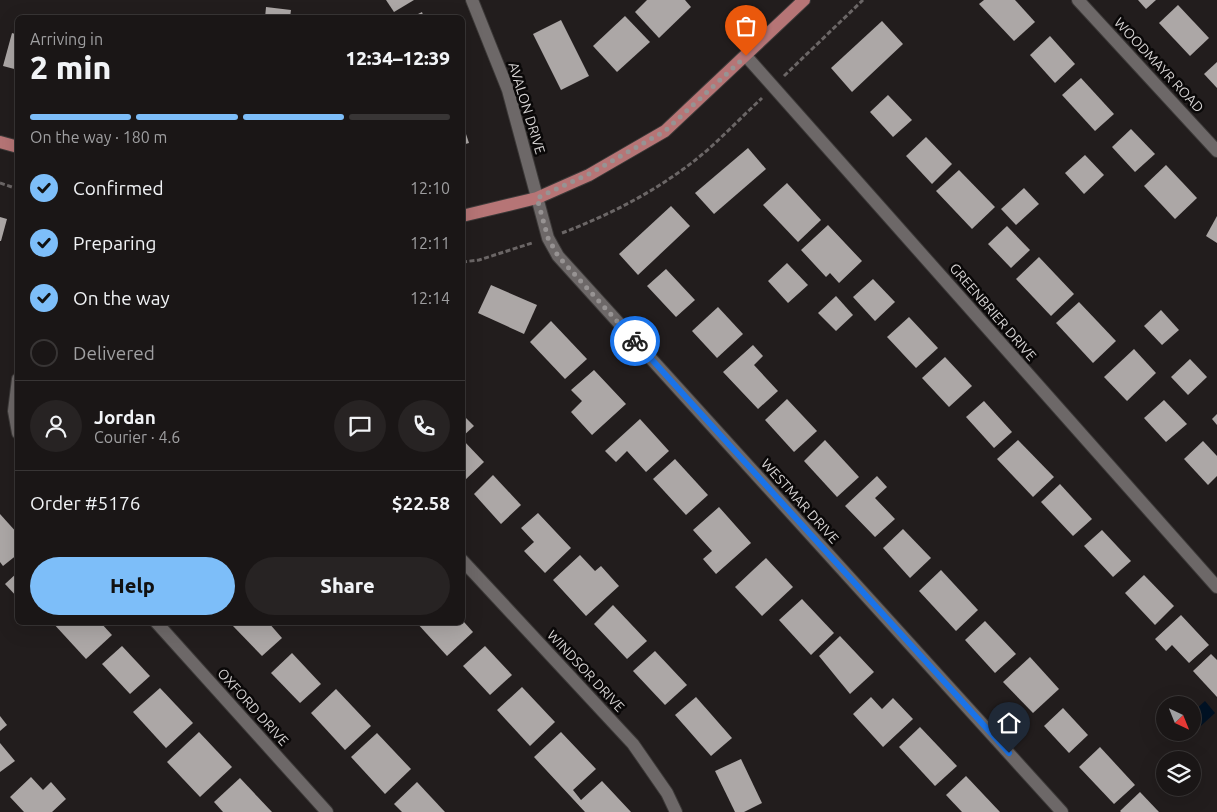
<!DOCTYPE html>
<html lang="en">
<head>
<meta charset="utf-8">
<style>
  :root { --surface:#1a1616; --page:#272323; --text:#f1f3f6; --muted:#9f9fa1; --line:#383535; --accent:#7dbef9 }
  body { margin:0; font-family:Ubuntu,sans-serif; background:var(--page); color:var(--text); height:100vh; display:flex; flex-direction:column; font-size:19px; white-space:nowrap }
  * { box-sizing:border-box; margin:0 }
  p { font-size:16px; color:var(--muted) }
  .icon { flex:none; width:28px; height:28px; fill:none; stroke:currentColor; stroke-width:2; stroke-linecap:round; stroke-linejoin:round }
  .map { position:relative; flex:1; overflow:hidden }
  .details { position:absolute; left:15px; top:15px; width:450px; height:610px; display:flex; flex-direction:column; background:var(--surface); border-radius:8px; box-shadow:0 5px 20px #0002,0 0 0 1px var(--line) }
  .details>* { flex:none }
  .needle { width:32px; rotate:137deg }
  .fabs { position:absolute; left:1156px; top:696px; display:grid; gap:10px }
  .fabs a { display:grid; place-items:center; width:45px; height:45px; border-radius:50%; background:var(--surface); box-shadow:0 5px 20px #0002,0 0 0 1px var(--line); font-size:25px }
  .pin { position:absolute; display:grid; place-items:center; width:42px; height:42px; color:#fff; margin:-51px -21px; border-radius:50% 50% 50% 0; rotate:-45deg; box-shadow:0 0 5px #0007 }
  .pin .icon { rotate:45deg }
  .courier { position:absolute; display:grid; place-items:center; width:50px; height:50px; margin:-25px; border:4px solid #1a73e8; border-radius:50%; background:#fff; color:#222; box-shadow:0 1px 6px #0007 }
  .summary em { font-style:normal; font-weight:800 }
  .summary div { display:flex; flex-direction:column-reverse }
  .summary { display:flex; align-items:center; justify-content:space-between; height:85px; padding:0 15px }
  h1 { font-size:32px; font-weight:800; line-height:38px }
  .bar { display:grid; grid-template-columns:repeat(4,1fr); gap:8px 5px; align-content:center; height:60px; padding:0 15px }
  .bar i { height:6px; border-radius:4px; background:var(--line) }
  .bar .current { background:var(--accent) }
  .bar p { grid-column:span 4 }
  .line { display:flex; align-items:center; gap:12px; padding:0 15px; border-top:1px solid var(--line) }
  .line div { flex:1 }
  .round { display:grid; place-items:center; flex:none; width:52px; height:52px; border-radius:26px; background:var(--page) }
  ol { padding:0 15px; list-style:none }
  li { display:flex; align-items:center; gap:15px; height:55px }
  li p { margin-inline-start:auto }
  li .icon { padding:5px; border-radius:50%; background:var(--accent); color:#111; stroke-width:4 }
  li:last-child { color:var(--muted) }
  li i { width:28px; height:28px; border:2px solid var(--line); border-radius:50% }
  .action { display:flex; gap:10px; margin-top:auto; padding:10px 15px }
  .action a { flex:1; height:58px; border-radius:30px; background:var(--accent); color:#111; font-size:20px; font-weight:800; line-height:58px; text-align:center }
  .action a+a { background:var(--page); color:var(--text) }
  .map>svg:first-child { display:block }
  .water { fill:#001224 }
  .building { fill:#aca7a6 }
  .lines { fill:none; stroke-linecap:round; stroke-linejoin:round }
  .minor-casing { stroke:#3c3938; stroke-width:14 }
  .major-casing { stroke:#3c3938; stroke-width:14 }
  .path { stroke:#6b6666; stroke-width:3; stroke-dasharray:5 2.5; stroke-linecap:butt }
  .minor { stroke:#6d6868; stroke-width:12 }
  .major { stroke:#b67576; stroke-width:12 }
  .done { stroke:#979393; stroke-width:5; stroke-dasharray:0 9 }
  .route { stroke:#1a73e8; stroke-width:6 }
  .labels { text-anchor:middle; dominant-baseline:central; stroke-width:5; stroke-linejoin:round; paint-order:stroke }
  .street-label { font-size:14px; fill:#d6d3d3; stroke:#0a0808 }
</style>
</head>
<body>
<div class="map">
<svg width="1217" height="812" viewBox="0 0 1217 812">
  <rect width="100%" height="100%" fill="#221d1d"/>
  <!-- water -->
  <path class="water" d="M 1205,701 L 1215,713 L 1193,733 L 1193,712 Z"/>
  <!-- building -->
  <g class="building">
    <path d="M 386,0 L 414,0 L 394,12 Z"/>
    <path d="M 647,0 L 685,0 L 691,7 L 659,38 L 635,12 Z"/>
    <path d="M 984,0 L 1015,0 L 1035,22 L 1014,41 L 979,4 Z"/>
    <path d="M 1138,0 L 1156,0 L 1146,9 Z"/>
    <path d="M 1178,5 L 1209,38 L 1190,56 L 1159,23 Z"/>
    <path d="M 266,7 L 291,10 L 290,18 L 265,18 Z"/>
    <path d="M 422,12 L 424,18 L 410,18 Z"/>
    <path d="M 625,16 L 650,42 L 617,72 L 593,46 Z"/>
    <path d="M 561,20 L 589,76 L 561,90 L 533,34 Z"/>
    <path d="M 882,21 L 903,44 L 852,92 L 831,68 Z"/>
    <path d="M 12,33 L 18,35 L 18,70 L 3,66 Z"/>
    <path d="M 1050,36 L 1075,64 L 1055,83 L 1030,55 Z"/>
    <path d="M 1217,62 L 1217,88 L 1204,74 Z"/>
    <path d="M 1081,78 L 1114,114 L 1095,131 L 1062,95 Z"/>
    <path d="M 888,95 L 912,120 L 893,137 L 870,112 Z"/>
    <path d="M 462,122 L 469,143 L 462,145 Z"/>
    <path d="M 1131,129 L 1155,154 L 1135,172 L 1112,147 Z"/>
    <path d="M 926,137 L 952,164 L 932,184 L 906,156 Z"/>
    <path d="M 748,148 L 766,169 L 714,214 L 695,193 Z"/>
    <path d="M 1085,155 L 1104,175 L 1084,194 L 1065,173 Z"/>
    <path d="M 1166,165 L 1197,198 L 1175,219 L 1144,186 Z"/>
    <path d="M 959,170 L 995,207 L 972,229 L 936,191 Z"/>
    <path d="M 787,183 L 821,220 L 798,242 L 763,205 Z"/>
    <path d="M 1024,188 L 1039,204 L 1016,225 L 1001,209 Z"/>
    <path d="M 671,206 L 690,226 L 638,275 L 619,254 Z"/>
    <path d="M 1217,216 L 1217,243 L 1206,236 Z"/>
    <path d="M 0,217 L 7,219 L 1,241 L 0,241 Z"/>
    <path d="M 828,225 L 862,261 L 839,283 L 830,273 L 826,277 L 801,250 Z"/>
    <path d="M 1007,226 L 1030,250 L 1011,268 L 988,244 Z"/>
    <path d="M 1039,257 L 1074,294 L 1051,316 L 1016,279 Z"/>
    <path d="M 787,263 L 808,285 L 788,303 L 768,281 Z"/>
    <path d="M 666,269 L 695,300 L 676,317 L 647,286 Z"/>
    <path d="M 873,279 L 895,302 L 875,321 L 853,297 Z"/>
    <path d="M 491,285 L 537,305 L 524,334 L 478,313 Z"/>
    <path d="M 836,296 L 853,315 L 836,331 L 818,313 Z"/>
    <path d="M 1079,302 L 1116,341 L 1093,363 L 1056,323 Z"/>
    <path d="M 718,307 L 743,334 L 717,358 L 692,331 Z"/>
    <path d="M 1161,310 L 1179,330 L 1162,345 L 1144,326 Z"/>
    <path d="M 909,317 L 938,348 L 916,368 L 887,337 Z"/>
    <path d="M 462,318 L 466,332 L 462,332 Z"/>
    <path d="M 551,321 L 587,359 L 565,379 L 530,342 Z"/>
    <path d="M 753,345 L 763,356 L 754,365 L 778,391 L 758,409 L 723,372 Z"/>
    <path d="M 1134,349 L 1156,373 L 1127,401 L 1104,377 Z"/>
    <path d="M 945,357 L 972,386 L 949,407 L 922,378 Z"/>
    <path d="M 1190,359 L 1207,377 L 1188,395 L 1171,377 Z"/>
    <path d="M 594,370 L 626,404 L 592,435 L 571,412 L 582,401 L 571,390 Z"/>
    <path d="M 787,399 L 817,431 L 794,452 L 765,420 Z"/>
    <path d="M 1164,400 L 1187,424 L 1166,442 L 1144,418 Z"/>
    <path d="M 984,401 L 1012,432 L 994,448 L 966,417 Z"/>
    <path d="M 1217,414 L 1217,425 L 1212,419 Z"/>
    <path d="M 464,416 L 474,426 L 462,437 L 462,417 Z"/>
    <path d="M 640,419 L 669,451 L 646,472 L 627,451 L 616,462 L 605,451 Z"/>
    <path d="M 462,439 L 484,462 L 464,481 L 462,480 Z"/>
    <path d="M 825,440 L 859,477 L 837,497 L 804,461 Z"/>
    <path d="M 1018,440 L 1054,477 L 1033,497 L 997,459 Z"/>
    <path d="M 1203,441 L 1217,456 L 1217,476 L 1208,485 L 1184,459 Z"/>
    <path d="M 675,459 L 708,495 L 686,515 L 653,479 Z"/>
    <path d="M 493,475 L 521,505 L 501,524 L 474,494 Z"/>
    <path d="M 877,476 L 887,487 L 875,498 L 895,519 L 875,537 L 845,506 Z"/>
    <path d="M 1060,484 L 1092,519 L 1073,536 L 1041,502 Z"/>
    <path d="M 719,507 L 751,543 L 716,574 L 703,559 L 712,551 L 693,530 Z"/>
    <path d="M 538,513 L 571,548 L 545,573 L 524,551 L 534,542 L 521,528 Z"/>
    <path d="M 0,514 L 18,534 L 18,554 L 3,566 L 0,562 Z"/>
    <path d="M 903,529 L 931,558 L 910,578 L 883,548 Z"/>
    <path d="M 1102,530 L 1131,561 L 1113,577 L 1084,546 Z"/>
    <path d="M 580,555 L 595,571 L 601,566 L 619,586 L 586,616 L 553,580 Z"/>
    <path d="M 766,558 L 793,587 L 762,616 L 735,587 Z"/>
    <path d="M 941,570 L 978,610 L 956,631 L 919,591 Z"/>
    <path d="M 18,572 L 18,598 L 5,584 Z"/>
    <path d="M 1144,575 L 1174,606 L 1155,625 L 1125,593 Z"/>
    <path d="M 802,599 L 834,633 L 811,655 L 779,620 Z"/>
    <path d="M 613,605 L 647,641 L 627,659 L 594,624 Z"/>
    <path d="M 1181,615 L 1209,645 L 1189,663 L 1172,645 L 1166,651 L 1155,639 Z"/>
    <path d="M 985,621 L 1016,654 L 995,673 L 965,640 Z"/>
    <path d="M 52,622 L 100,622 L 112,635 L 86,659 Z"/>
    <path d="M 237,622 L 268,622 L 282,638 L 262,656 L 233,626 Z"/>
    <path d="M 416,622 L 464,622 L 473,632 L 447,656 Z"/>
    <path d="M 840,636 L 874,672 L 850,694 L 819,656 Z"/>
    <path d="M 122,646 L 150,676 L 130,694 L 102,664 Z"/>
    <path d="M 485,646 L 512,675 L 490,695 L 463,666 Z"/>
    <path d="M 655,651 L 687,685 L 665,705 L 633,671 Z"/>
    <path d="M 292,653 L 321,684 L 300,703 L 271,673 Z"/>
    <path d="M 1211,654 L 1217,660 L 1217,697 L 1193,671 Z"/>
    <path d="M 1030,657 L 1059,689 L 1033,713 L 1003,682 Z"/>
    <path d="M 522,687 L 555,722 L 530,746 L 497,710 Z"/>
    <path d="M 160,688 L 193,723 L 166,748 L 133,712 Z"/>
    <path d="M 336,689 L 371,726 L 345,750 L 311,713 Z"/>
    <path d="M 696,697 L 732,738 L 711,756 L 675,715 Z"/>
    <path d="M 871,697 L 882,709 L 893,698 L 913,719 L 883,747 L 853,714 Z"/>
    <path d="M 1063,708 L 1088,735 L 1069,753 L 1044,726 Z"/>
    <path d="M 0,716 L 7,725 L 0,731 Z"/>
    <path d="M 920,727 L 957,766 L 935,786 L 899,747 Z"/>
    <path d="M 199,732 L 232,767 L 200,797 L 167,762 Z"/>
    <path d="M 561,732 L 596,769 L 573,790 L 581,800 L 602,781 L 631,812 L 585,812 L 534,757 Z"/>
    <path d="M 377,733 L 411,769 L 385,794 L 351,757 Z"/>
    <path d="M 0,743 L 15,761 L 0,772 Z"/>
    <path d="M 1100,747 L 1135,785 L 1114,804 L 1079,767 Z"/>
    <path d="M 741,759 L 762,803 L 744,812 L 735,812 L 715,771 Z"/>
    <path d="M 966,776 L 1000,812 L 962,812 L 946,795 Z"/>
    <path d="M 31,777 L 43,790 L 51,782 L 66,799 L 52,812 L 24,812 L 10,797 Z"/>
    <path d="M 240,778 L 272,812 L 223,812 L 214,802 Z"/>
    <path d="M 417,782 L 445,812 L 402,812 L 394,804 Z"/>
    <path d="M 1140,792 L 1159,812 L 1121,812 L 1120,811 Z"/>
  </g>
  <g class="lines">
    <defs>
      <g id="minor">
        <path d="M 472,0 L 508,90 L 548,238 L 558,256 L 1062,812"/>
        <path d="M 1078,0 L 1217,151"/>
        <path d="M 746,56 L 1217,587"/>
        <path d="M 18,379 L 14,411 L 18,433"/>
        <path d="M 462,560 L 633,744 L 667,793 L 676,812"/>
        <path d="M 156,622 L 327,812"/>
      </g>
      <g id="major">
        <path d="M 0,142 L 18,147"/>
        <path d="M 462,216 L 537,198 L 589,175 L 665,131 L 804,0"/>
      </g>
    </defs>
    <!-- minor casing -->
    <use href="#minor" class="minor-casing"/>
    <!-- major casing -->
    <use href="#major" class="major-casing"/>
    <!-- path -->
    <g class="path">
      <path d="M 784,76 L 863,0"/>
      <path d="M 0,183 L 18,189"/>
      <path d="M 562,233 C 615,213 670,184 713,145 C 729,130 745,114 762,98"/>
      <path d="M 462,262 L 479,260 L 532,243"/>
    </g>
    <!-- minor -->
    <use href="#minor" class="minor"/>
    <!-- major -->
    <use href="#major" class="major"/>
  </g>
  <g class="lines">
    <!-- done -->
    <path class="done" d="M 635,341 L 558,256 L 548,238 L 537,198 L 589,174 L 665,131 L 746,56"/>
    <!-- route -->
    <path class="route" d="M 635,341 L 1009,753"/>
  </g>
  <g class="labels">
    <!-- street labels -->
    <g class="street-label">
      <text transform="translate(1159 65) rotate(47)">WOODMAYR ROAD</text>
      <text transform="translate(527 108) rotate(73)">AVALON DRIVE</text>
      <text transform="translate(993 312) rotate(49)">GREENBRIER DRIVE</text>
      <text transform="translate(800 501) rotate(48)">WESTMAR DRIVE</text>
      <text transform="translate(586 671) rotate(47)">WINDSOR DRIVE</text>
      <text transform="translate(253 707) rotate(48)">OXFORD DRIVE</text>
    </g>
  </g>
</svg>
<div class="fabs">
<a><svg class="needle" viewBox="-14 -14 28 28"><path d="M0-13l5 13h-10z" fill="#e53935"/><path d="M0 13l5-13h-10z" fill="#9f9fa1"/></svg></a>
<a><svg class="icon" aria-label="layers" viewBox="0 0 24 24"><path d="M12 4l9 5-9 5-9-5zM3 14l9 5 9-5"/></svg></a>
</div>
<div class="pin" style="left:746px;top:56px;background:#ea580c"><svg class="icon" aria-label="bag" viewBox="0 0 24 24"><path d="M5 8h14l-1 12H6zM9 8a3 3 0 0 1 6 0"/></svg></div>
<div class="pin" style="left:1009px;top:753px;background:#1f2937"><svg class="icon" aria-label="home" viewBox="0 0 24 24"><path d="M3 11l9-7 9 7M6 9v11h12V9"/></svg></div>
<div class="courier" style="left:635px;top:341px"><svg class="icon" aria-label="bike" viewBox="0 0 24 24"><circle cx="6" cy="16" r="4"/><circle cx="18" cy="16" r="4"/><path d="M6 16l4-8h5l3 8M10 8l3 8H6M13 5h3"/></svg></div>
<section class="details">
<div class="summary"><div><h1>2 min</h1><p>Arriving in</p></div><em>12:34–12:39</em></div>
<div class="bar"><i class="current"></i><i class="current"></i><i class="current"></i><i></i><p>On the way · 180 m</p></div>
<ol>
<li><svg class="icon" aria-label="check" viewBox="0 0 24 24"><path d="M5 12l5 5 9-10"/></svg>Confirmed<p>12:10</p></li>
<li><svg class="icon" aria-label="check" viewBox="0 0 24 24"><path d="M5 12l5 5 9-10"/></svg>Preparing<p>12:11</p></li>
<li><svg class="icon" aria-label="check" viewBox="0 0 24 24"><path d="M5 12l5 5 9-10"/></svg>On the way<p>12:14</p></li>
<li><i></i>Delivered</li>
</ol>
<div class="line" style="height:90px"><a class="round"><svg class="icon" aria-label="person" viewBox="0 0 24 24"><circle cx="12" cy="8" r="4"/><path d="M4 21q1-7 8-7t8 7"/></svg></a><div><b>Jordan</b><p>Courier · 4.6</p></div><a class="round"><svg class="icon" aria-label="chat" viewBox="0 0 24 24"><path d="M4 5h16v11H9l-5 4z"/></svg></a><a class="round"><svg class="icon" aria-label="phone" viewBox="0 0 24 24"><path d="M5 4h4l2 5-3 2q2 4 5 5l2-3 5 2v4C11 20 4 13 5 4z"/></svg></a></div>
<div class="line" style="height:65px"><div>Order #5176</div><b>$22.58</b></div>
<div class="action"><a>Help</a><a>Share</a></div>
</section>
</div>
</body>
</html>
